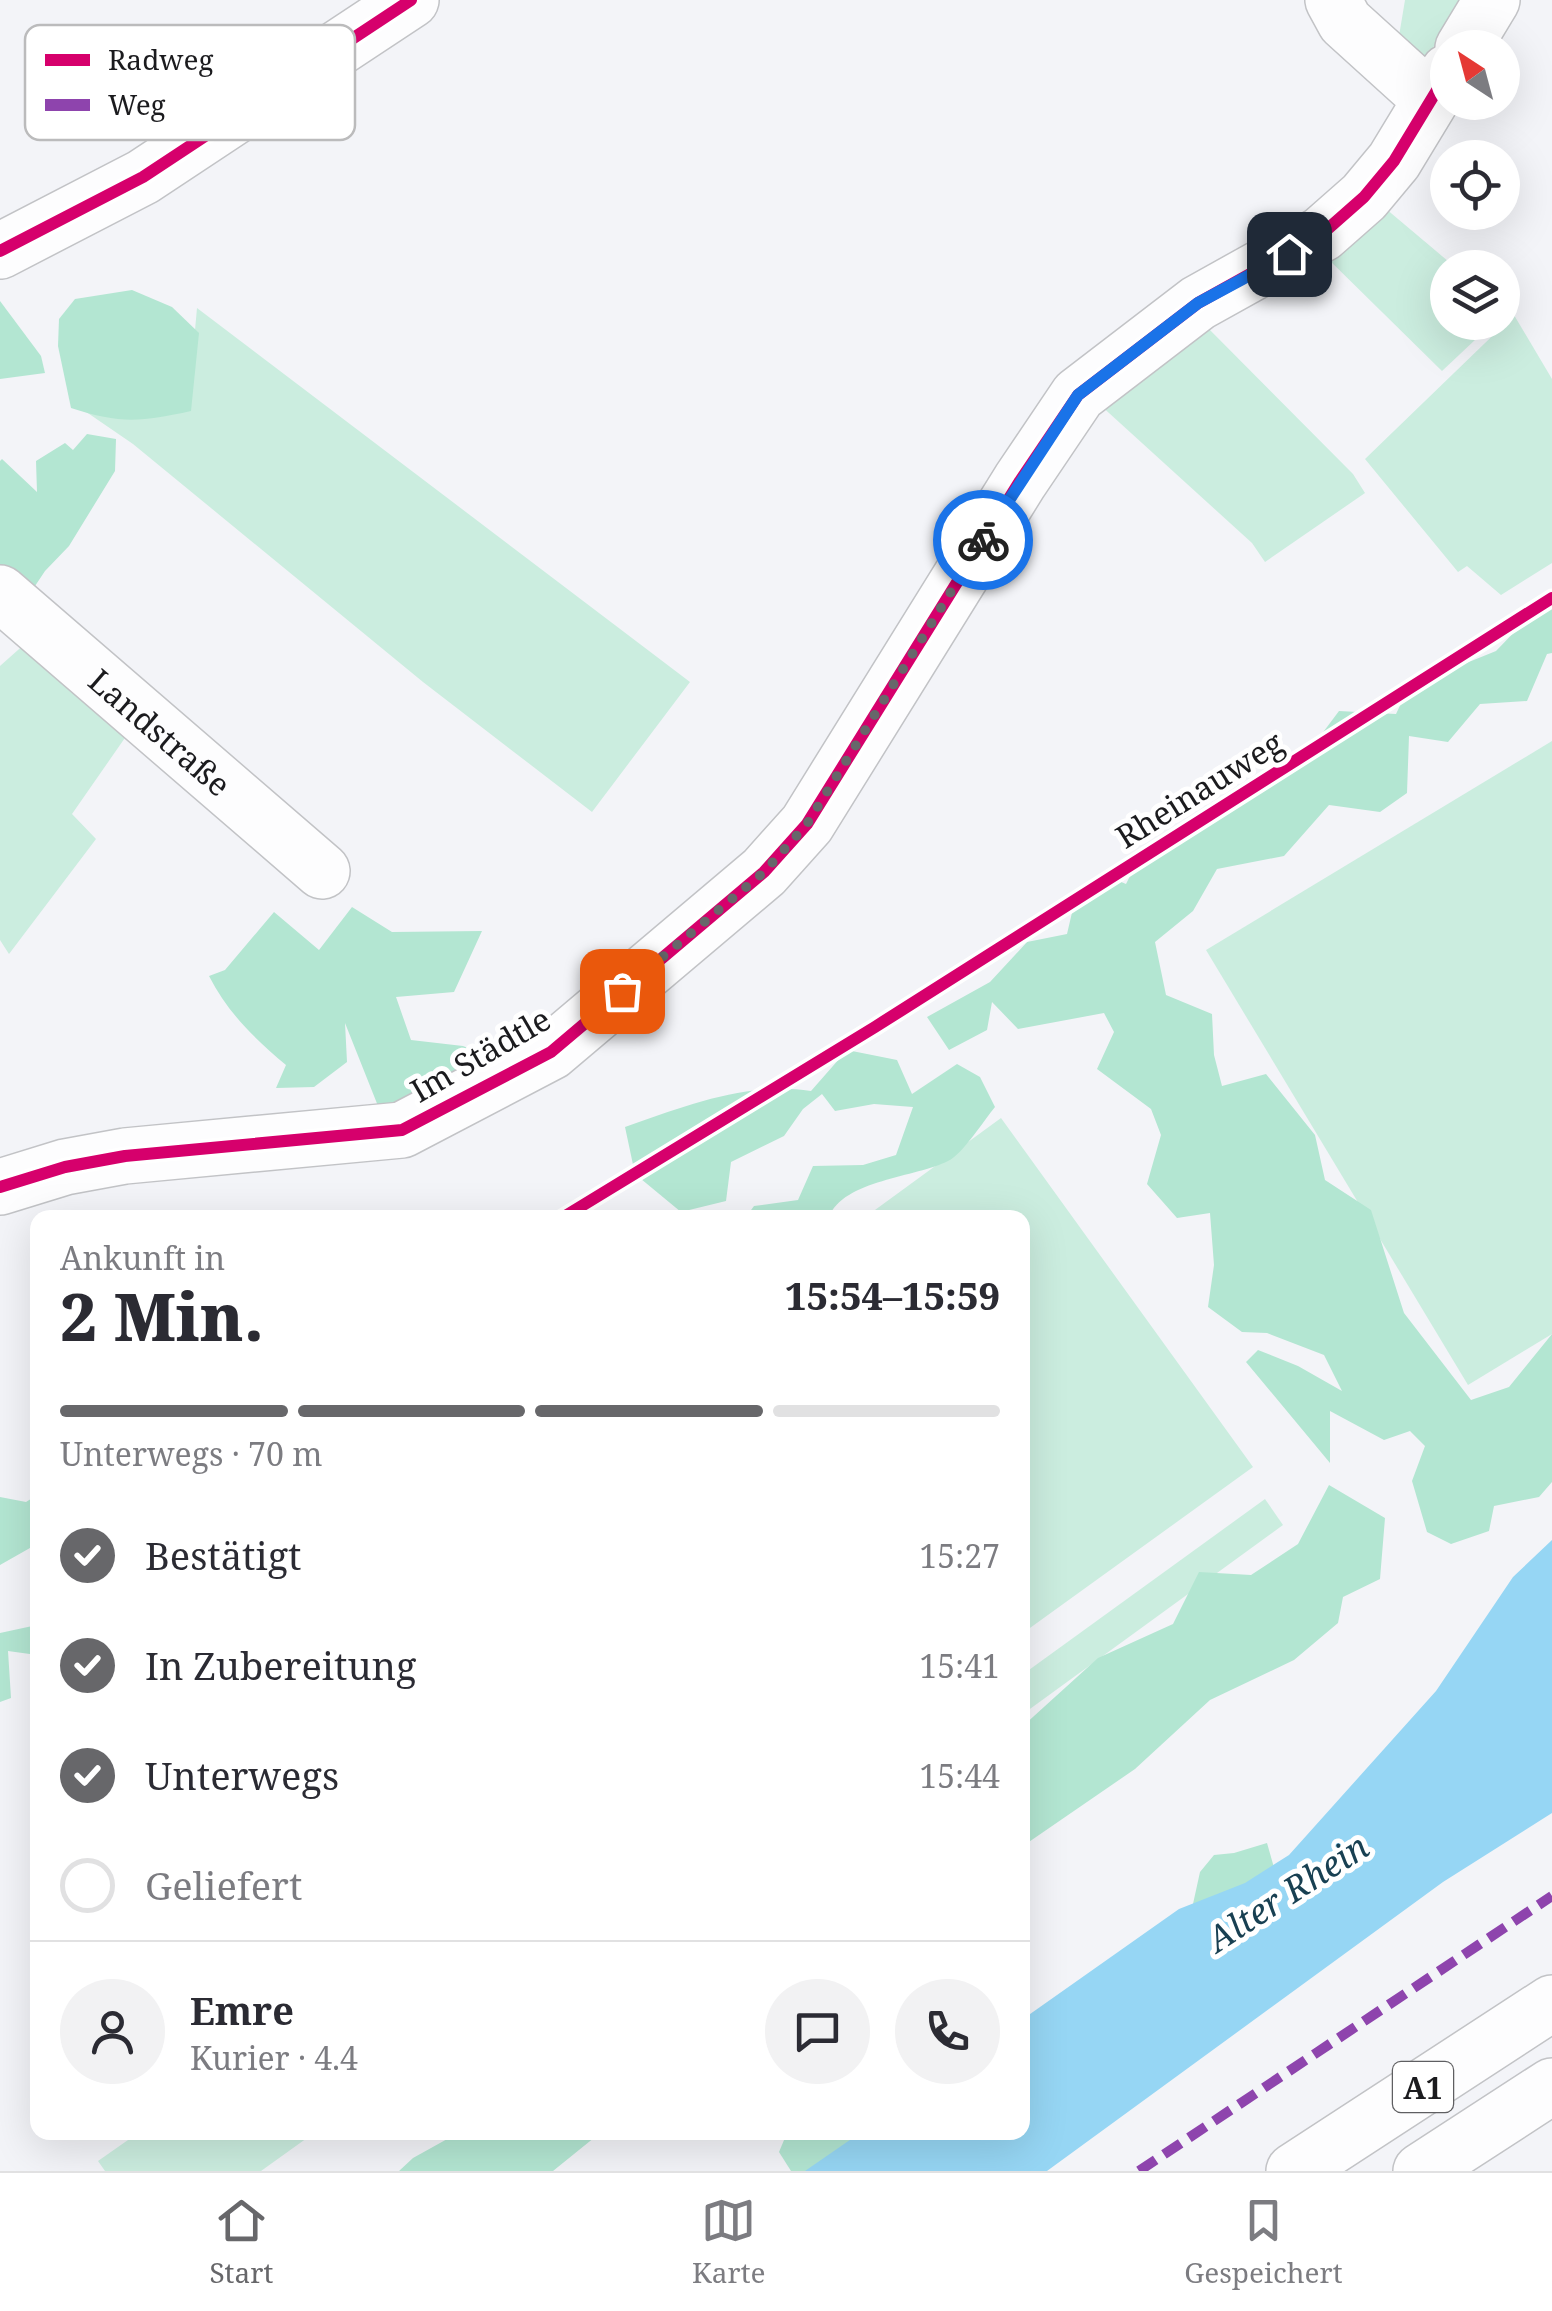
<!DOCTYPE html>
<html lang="de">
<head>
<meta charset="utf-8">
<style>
  :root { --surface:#fff; --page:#f2f2f3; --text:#2b2b33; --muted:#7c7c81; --line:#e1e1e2; --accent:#67676a }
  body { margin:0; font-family:"Noto Serif",serif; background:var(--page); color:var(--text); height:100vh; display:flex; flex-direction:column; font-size:38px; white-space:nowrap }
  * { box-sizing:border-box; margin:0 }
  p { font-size:32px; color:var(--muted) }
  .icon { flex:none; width:55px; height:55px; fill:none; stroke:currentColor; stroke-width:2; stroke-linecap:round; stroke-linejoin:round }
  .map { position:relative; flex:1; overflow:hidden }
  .sheet { position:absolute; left:30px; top:1210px; width:1000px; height:930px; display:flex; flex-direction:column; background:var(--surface); border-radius:20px; box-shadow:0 10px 40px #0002 }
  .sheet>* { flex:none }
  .needle { width:65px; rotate:324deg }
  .controls { position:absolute; left:1430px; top:30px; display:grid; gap:20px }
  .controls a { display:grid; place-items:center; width:90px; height:90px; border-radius:50%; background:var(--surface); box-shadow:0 10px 40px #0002; font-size:50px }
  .pin { position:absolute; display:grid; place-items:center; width:85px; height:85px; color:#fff; margin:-42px; border-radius:20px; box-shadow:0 5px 15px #0006 }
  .courier { position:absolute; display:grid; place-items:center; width:100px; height:100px; margin:-50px; border:8px solid #1a73e8; border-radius:50%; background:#fff; color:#222; box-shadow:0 2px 12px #0007 }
  .overview em { font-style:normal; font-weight:800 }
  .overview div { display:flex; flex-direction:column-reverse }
  .overview { display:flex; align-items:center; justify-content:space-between; height:170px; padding:0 30px }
  h1 { font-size:65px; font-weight:800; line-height:75px }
  .bar { display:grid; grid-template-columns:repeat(4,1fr); gap:15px 10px; align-content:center; height:120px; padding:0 30px }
  .bar i { height:12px; border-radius:8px; background:var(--line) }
  .bar .current { background:var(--accent) }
  .bar p { grid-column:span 4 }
  .line { display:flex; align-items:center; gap:25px; padding:0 30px; border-top:2px solid var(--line) }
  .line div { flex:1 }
  .round { display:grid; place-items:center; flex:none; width:105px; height:105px; border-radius:52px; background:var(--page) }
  ol { padding:0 30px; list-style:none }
  li { display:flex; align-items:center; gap:30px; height:110px }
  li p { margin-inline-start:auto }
  li .icon { padding:10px; border-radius:50%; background:var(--accent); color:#fff; stroke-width:4 }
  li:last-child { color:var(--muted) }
  li i { width:55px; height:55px; border:5px solid var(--line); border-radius:50% }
  .tab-bar { display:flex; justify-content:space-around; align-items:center; height:140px; border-top:2px solid var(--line); background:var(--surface); font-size:28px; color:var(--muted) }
  .tab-bar a { display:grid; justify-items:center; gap:5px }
  .tab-bar .current { color:var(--accent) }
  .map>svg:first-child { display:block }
  .green { fill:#cbeddf }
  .forest { fill:#b3e6d2 }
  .water { fill:#96d6f4 }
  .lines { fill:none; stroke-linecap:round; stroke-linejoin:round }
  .minor-casing { stroke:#c2c3c6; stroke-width:58 }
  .major-casing { stroke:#c2c3c6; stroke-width:58 }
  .highway-casing { stroke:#c2c3c6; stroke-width:58 }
  .minor { stroke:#fdfdfe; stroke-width:55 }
  .major { stroke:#fdfdfe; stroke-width:55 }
  .highway { stroke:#fdfdfe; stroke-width:55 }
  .quiet { stroke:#8e44ad; stroke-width:10; stroke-dasharray:20 10; stroke-linecap:butt }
  .cycleway-casing { stroke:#fff; stroke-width:19 }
  .cycleway { stroke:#d6006c; stroke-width:12 }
  .done { stroke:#67676a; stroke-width:10; stroke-dasharray:0 18 }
  .route { stroke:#1a73e8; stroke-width:12 }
  .labels { text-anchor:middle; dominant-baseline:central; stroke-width:10; stroke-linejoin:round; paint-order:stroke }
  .shield { fill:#fff; stroke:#5f5f62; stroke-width:2.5 }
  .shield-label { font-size:30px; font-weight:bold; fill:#1b1b1e }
  .street-label { font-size:32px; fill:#1b1b1e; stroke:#fff }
  .water-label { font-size:35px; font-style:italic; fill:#184052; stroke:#fff }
  .key { fill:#fff; stroke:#bbbbbc; stroke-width:2.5 }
  .key-label { font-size:28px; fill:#1b1b1e }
</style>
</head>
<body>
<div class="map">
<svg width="1552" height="2171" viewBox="0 0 1552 2171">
  <rect width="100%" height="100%" fill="#f3f4f8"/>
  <!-- green -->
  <g class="green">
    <path d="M 1405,0 L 1463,0 L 1421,67 L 1398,42 Z"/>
    <path d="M 1379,203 L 1455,267 L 1448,268 L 1448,322 L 1493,323 L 1442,371 L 1322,253 Z"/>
    <path d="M 197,308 L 690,682 L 592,812 L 423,682 L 133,444 L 79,407 L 192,363 Z"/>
    <path d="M 1514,315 L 1552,379 L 1552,563 L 1501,595 L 1467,566 L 1458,572 L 1365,459 Z"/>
    <path d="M 1204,324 L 1353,474 L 1365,493 L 1265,562 L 1252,543 L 1098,403 Z"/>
    <path d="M 27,642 L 129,732 L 72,814 L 96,839 L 9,954 L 0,940 L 0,666 Z"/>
    <path d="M 1552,741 L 1552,1334 L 1468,1385 L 1206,950 Z"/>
    <path d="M 1001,1118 L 1253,1467 L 1023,1633 L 1022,1218 L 864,1218 Z"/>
    <path d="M 1265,1499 L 1283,1525 L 1023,1714 L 1022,1675 Z"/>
    <path d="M 138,2133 L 138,2132 L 314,2133 L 261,2171 L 105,2171 L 98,2161 Z"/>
  </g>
  <!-- forest -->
  <g class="forest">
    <path d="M 132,290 L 172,307 L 199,333 L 191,411 C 142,422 119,424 71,408 L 58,346 L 59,319 L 75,299 Z"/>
    <path d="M 0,301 L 41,356 L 45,373 L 0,379 Z"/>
    <path d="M 87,434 L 116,439 L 115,471 L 69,546 L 45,571 L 29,595 L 0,578 L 0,461 L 2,459 L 37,492 L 36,461 L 65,443 L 73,450 Z"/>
    <path d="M 1552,605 L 1552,653 L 1547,654 L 1527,701 L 1480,704 L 1448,742 L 1409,736 L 1407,793 L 1380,812 L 1329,805 L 1284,856 L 1217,869 L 1193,911 L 1155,942 L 1166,995 L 1212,1014 L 1214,1055 L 1222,1086 L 1266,1074 L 1315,1135 L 1325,1180 L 1371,1210 L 1404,1313 L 1471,1400 L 1509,1387 L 1552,1334 L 1552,1482 L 1539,1497 L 1494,1506 L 1489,1531 L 1451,1544 L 1427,1532 L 1412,1481 L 1425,1446 L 1410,1431 L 1384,1440 L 1330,1411 L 1330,1463 L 1246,1362 L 1258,1350 L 1298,1366 L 1342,1391 L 1324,1355 L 1267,1333 L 1242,1332 L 1208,1307 L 1214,1265 L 1210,1213 L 1177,1218 L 1147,1184 L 1161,1135 L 1151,1109 L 1097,1069 L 1114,1032 L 1104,1013 L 1018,1029 L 992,1002 L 987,1030 L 949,1050 L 927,1017 L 990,982 L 1027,942 L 1067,934 L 1074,904 L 1107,876 L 1126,884 L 1137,862 L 1261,778 L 1306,755 L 1339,711 L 1396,714 L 1415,674 L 1449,670 L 1496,651 L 1524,622 Z"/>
    <path d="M 352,907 L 392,932 L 482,931 L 454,992 L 396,997 L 411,1040 L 463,1046 L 488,1056 L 419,1097 L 378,1106 L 345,1023 L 347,1062 L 314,1087 L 276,1088 L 286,1065 C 254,1038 228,1013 209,976 L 225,970 L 274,912 L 319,950 Z"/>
    <path d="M 847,1050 L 897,1060 L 912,1094 L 957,1064 L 980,1077 L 995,1107 C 984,1120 963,1154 948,1161 C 917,1177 843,1180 829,1217 L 746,1217 L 754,1206 L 798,1200 L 813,1166 L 863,1165 L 896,1155 L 913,1107 L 874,1104 L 835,1111 L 822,1094 L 803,1109 L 784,1136 L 731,1162 L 726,1201 L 681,1212 L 635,1174 L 625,1127 C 685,1106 747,1081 811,1091 Z"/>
    <path d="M 1329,1485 L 1385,1518 L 1380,1579 L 1343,1597 L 1338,1623 L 1294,1660 L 1210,1700 L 1135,1769 L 1023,1846 L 1023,1726 L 1098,1658 L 1173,1624 L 1199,1572 L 1251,1575 L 1298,1544 Z"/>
    <path d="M 37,1495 L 37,1544 L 0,1565 L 0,1497 L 26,1502 Z"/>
    <path d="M 37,1625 L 37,1655 L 8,1651 L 11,1698 L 0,1702 L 0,1633 Z"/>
    <path d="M 1267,1843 L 1288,1917 L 1191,1913 L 1200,1872 L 1214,1855 L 1234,1853 Z"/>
    <path d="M 458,2133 L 458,2132 L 600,2133 L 553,2171 L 399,2171 L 413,2158 Z"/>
    <path d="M 787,2133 L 905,2133 L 893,2171 L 791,2171 L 779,2152 Z"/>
  </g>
  <!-- water -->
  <path class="water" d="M 1552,1540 L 1552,1813 L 1443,1882 L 1047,2171 L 805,2171 L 860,2133 L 1022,2132 L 1023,2019 L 1179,1909 L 1245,1883 L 1289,1855 L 1436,1691 L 1513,1577 Z"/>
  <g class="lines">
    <defs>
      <g id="minor">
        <path d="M 1333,0 L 1345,22 L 1430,99"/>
        <path d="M 1463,48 L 1492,0"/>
        <path id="s1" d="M 0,593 L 322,871"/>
        <path d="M 0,1187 L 65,1167 L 125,1156 L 402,1130 L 551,1052 L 764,872 L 807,824 L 1020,481 L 1078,395 L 1198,303 L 1322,234 L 1364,197 L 1394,161 L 1448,72"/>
      </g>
      <path id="major" d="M 0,251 L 143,177 L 411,0"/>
      <g id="highway">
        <path d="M 1294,2171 L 1552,2003"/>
        <path d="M 1421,2171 L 1552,2086"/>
      </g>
    </defs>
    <!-- minor casing -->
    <use href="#minor" class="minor-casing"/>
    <!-- major casing -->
    <use href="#major" class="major-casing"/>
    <!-- highway casing -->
    <use href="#highway" class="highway-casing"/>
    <!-- minor -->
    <use href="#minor" class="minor"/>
    <!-- major -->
    <use href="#major" class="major"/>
    <!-- highway -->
    <use href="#highway" class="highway"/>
    <!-- quiet -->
    <path class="quiet" d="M 1139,2171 L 1552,1896"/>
    <defs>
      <g id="cycleway">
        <path d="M 0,251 L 143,177 L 411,0"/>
        <path d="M 0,1187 L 65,1167 L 125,1156 L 402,1130 L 551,1052 L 764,872 L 807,824 L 1020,481 L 1078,395 L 1198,303 L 1322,234 L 1364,197 L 1394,161 L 1448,72"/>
        <path d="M 562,1218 L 875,1027 L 1552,598"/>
      </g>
    </defs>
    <!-- cycleway casing -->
    <use href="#cycleway" class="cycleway-casing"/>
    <!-- cycleway -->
    <use href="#cycleway" class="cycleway"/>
  </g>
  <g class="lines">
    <!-- done -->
    <path class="done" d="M 622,991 L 764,872 L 807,824 L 983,540"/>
    <!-- route -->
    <path class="route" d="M 983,540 L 1078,395 L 1198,303 L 1289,254"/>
  </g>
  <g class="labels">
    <!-- shield labels -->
    <rect class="shield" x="1393" y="2062" width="60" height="50" rx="8"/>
    <g class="shield-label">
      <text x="1423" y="2087">A1</text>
    </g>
    <!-- street labels -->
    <g class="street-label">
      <text stroke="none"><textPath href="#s1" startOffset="212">Landstraße</textPath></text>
      <text transform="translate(1199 789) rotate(-32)">Rheinauweg</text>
      <text transform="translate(480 1054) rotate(-30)">Im Städtle</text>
    </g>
    <!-- water labels -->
    <g class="water-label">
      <text transform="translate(1287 1892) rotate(-33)">Alter Rhein</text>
    </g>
  </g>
  <!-- legend -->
  <rect x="25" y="25" width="330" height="115" rx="15" class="key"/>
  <rect x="45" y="54" width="45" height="12" fill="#d6006c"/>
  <rect x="45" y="99" width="45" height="12" fill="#8e44ad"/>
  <g class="key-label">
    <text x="108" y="70">Radweg</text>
    <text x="108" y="115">Weg</text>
  </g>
</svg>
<div class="controls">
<a><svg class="needle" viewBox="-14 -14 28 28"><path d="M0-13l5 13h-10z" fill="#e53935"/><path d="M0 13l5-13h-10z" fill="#7c7c81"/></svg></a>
<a><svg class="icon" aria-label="locate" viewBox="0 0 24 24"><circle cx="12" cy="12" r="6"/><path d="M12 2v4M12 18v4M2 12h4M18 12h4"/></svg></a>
<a><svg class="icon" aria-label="layers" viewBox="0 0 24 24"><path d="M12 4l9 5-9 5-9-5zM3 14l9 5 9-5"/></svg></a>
</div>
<div class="pin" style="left:622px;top:991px;background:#ea580c"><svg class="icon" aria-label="bag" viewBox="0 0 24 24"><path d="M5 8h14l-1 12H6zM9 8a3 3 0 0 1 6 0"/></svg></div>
<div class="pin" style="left:1289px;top:254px;background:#1f2937"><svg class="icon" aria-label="home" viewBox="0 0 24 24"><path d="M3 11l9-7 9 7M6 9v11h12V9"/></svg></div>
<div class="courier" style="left:983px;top:540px"><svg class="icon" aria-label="bike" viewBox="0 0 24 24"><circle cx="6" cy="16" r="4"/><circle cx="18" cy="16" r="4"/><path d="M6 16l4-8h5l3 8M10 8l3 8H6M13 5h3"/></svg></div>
<section class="sheet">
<div class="overview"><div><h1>2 Min.</h1><p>Ankunft in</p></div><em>15:54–15:59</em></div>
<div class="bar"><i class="current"></i><i class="current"></i><i class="current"></i><i></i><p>Unterwegs · 70 m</p></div>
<ol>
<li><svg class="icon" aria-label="check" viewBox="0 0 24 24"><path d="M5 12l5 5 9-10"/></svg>Bestätigt<p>15:27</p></li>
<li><svg class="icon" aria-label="check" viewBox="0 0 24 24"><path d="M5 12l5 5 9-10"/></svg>In Zubereitung<p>15:41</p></li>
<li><svg class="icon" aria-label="check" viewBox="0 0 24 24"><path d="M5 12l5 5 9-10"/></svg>Unterwegs<p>15:44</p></li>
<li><i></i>Geliefert</li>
</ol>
<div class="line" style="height:180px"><a class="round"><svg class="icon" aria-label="person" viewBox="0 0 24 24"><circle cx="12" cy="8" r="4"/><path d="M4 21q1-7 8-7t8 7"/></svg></a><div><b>Emre</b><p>Kurier · 4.4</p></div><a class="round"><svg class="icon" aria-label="chat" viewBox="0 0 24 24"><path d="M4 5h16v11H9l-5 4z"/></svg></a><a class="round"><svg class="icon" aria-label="phone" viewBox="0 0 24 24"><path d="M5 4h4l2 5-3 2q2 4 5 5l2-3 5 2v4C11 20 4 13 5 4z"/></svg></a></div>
</section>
</div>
<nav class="tab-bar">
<a class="current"><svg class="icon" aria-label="home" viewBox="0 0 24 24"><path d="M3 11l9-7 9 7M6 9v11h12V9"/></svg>Start</a>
<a><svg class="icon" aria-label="map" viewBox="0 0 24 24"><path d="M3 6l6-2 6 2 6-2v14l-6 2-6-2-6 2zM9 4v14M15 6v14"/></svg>Karte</a>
<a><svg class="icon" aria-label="saved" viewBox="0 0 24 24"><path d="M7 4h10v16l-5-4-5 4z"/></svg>Gespeichert</a>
</nav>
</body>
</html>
